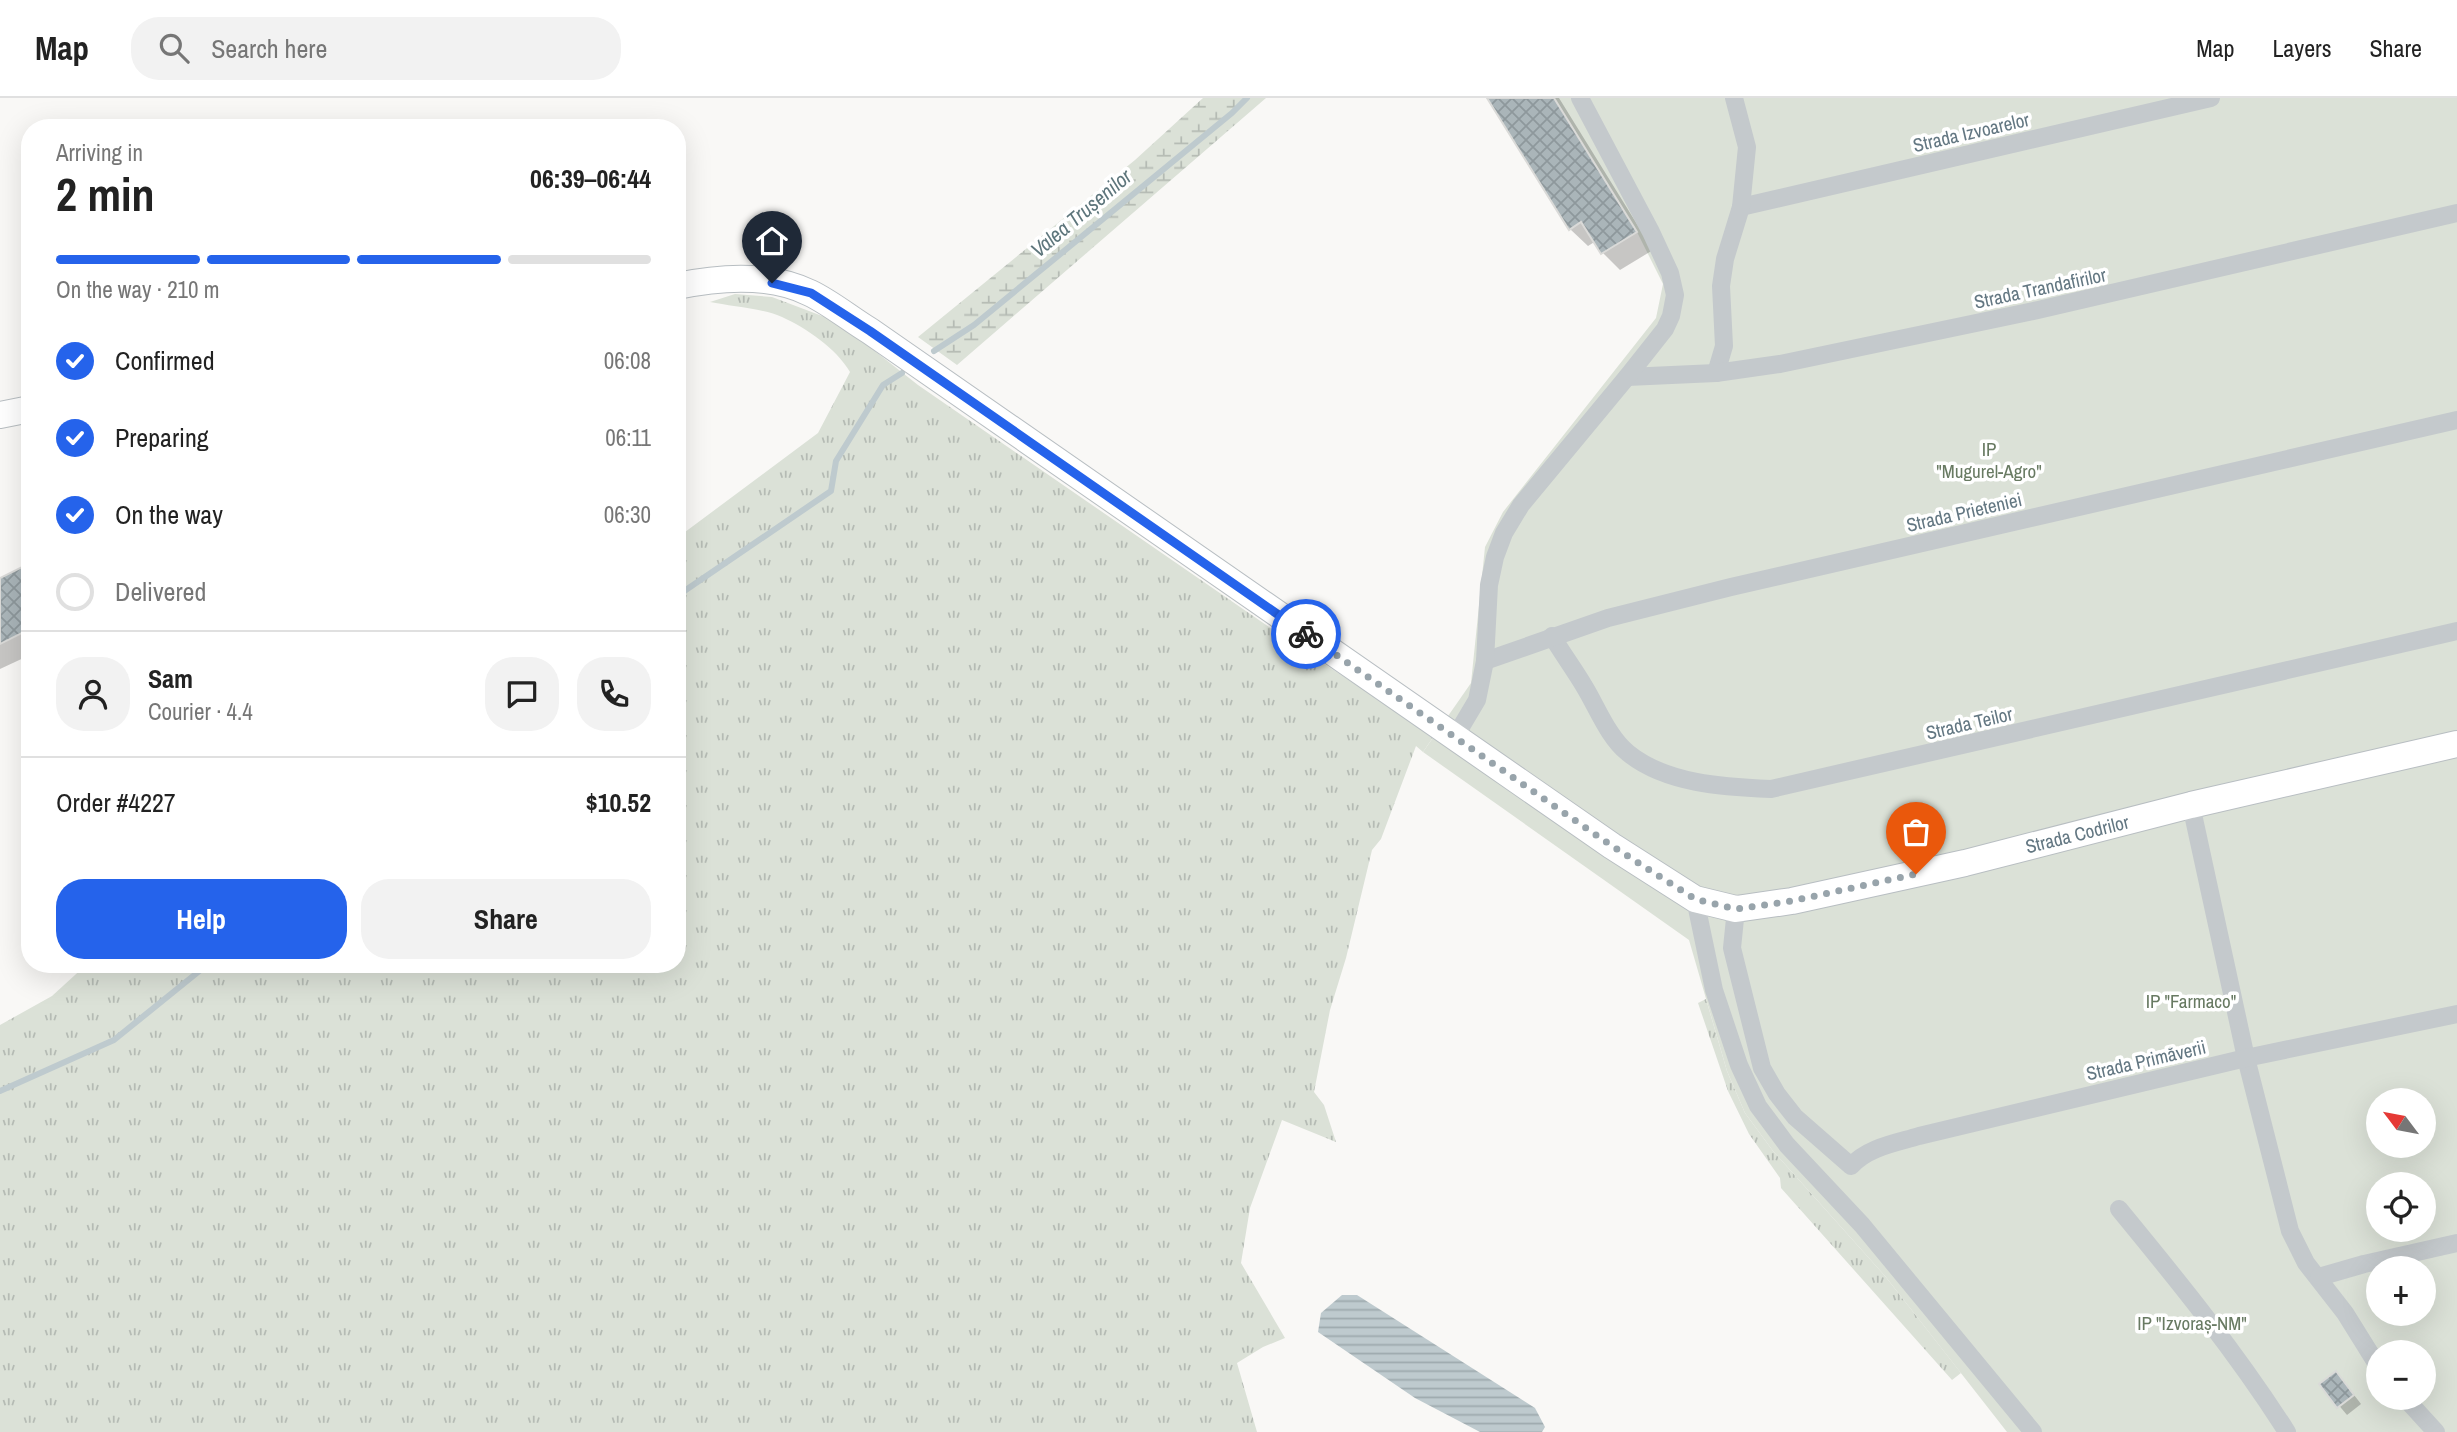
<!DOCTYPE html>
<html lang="en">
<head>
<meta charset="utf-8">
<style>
  :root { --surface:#fff; --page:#f2f2f2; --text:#222; --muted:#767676; --line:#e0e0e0; --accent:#2563eb }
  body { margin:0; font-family:"Archivo Narrow",sans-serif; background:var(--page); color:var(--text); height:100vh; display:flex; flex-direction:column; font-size:26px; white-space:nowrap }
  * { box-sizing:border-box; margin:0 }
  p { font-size:23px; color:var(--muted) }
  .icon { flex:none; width:38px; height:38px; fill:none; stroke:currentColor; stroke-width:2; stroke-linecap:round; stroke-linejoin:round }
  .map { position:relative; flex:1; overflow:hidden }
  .panel { position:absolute; left:21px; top:21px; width:665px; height:854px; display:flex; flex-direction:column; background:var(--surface); border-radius:28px; box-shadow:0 7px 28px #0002 }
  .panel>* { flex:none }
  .needle { width:46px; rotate:302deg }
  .controls { position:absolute; left:2366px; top:990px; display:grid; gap:14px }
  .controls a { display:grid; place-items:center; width:70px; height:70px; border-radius:50%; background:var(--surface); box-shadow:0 7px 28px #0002; font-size:35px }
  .pin { position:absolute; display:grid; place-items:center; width:60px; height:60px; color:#fff; margin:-72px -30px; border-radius:50% 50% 50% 0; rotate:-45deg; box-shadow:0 0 7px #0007 }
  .pin .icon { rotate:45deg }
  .courier { position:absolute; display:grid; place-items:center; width:70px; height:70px; margin:-35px; border:5px solid #2563eb; border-radius:50%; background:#fff; color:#222; box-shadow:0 2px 9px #0007 }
  .summary em { font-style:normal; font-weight:700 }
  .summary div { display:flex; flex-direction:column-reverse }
  .summary { display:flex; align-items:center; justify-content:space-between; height:119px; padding:0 35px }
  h1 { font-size:46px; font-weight:700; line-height:52px }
  .bar { display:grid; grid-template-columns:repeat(4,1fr); gap:10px 7px; align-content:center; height:84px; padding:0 35px }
  .bar i { height:9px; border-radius:5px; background:var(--line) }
  .bar .selected { background:var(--accent) }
  .bar p { grid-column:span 4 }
  .line { display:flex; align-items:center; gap:18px; padding:0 35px; border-top:2px solid var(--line) }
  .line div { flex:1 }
  .round { display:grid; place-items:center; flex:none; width:74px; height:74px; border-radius:28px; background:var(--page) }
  ol { padding:0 35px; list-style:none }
  li { display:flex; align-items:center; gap:21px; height:77px }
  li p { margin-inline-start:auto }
  li .icon { padding:7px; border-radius:50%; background:var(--accent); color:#fff; stroke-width:4 }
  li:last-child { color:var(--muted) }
  li i { width:38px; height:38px; border:4px solid var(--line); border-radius:50% }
  .primary-button { display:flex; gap:14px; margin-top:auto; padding:14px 35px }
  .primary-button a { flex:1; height:80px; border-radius:28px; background:var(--accent); color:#fff; font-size:28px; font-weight:700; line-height:80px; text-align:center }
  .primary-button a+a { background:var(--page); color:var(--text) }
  header { display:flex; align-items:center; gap:42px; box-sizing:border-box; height:98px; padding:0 35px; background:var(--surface); border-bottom:2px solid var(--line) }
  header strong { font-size:33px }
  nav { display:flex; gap:38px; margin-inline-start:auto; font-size:24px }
  .search { width:490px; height:63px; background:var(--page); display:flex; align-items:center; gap:18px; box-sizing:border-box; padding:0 24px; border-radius:28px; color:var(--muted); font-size:26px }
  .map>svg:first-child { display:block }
  .grass { fill:url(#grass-tufts) }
  .wetland { fill:url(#wetland-marsh) }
  .green { fill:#dbe1d7; fill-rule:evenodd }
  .water { fill:url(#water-rules) }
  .shadow { fill:#0003 }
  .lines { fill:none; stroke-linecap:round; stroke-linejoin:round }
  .stream { stroke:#becace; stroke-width:6 }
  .building { fill:url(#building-cross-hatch); stroke:#dadad8; stroke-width:2 }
  .secondary-casing { stroke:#b8bec2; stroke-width:28 }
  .street { stroke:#c4c9cc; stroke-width:18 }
  .secondary { stroke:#fff; stroke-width:26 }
  .done { stroke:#98a4ab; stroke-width:7; stroke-dasharray:0 12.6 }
  .route { stroke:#2563eb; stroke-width:9 }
  .labels { text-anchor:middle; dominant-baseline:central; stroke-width:7; stroke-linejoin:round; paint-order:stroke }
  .street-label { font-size:19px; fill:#637782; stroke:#fff }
  .park-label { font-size:19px; fill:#687a62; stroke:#fff }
  .water-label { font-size:21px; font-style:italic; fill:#5e767c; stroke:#fff }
</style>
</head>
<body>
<header>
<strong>Map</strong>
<div class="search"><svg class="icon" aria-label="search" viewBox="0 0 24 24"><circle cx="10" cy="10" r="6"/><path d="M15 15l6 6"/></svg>Search here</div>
<nav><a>Map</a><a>Layers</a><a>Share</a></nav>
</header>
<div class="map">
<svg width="2457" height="1334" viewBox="0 0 2457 1334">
  <defs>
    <pattern id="grass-tufts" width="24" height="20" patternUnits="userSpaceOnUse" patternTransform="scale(1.75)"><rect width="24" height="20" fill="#dbe1d7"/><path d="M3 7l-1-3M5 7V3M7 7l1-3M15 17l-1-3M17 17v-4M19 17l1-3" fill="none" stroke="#b5bbb4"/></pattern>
    <pattern id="wetland-marsh" width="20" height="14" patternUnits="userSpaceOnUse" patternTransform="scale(1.75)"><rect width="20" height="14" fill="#dbe1d7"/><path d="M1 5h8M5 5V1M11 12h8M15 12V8" fill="none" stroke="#b5bbb4"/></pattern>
    <pattern id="water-rules" width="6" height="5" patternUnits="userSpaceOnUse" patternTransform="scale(1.75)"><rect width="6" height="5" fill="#becace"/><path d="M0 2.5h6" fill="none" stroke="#9ea9ad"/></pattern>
    <pattern id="building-cross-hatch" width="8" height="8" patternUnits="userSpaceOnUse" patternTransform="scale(1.75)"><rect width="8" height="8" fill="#aab5b9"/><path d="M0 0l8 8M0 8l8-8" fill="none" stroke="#8e989c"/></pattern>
  </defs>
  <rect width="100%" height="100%" fill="#f9f8f6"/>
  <!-- grass -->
  <g class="grass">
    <path d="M 735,196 L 772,199 L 838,224 L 918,287 L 1288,542 L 1434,638 L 1423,654 L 1416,648 L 1381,741 L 1372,752 L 1346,860 L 1330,912 L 1314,994 L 1324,1007 L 1336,1044 L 1282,1022 L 1250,1110 L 1241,1165 L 1285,1240 L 1263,1249 L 1237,1265 L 1257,1334 L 0,1334 L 0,927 L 52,898 L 87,866 L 677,866 L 677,440 L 818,335 L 850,274 C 836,250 806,230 782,219 C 765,211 730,208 710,204 Z"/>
    <path d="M 1706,901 L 1727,973 L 1745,1015 L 1773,1053 L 1885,1178 L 1961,1275 L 1952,1282 L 1781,1090 L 1780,1080 L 1749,1036 L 1728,993 L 1698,905 Z"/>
  </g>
  <!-- wetland -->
  <path class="wetland" d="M 1203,0 L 1266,0 L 957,267 L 918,239 L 1135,62 Z"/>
  <!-- green -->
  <path class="green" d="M 1554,0 L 2457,0 L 2457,1334 L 2007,1334 L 1885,1178 L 1773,1053 L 1745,1015 L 1727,973 L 1689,842 L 1423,654 L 1471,585 L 1485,449 L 1503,414 L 1656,220 L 1663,186 L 1637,134 ZM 2378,1003 L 2424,1003 L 2424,1048 L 2378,1048 ZM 2378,1087 L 2424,1087 L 2424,1132 L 2378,1132 ZM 2378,1171 L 2424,1171 L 2424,1216 L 2378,1216 ZM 2378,1255 L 2424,1255 L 2424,1300 L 2378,1300 Z"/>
  <!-- water -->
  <path class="water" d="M 1342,1197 L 1357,1197 L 1535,1310 L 1545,1329 L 1542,1334 L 1480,1334 L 1415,1300 L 1318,1234 L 1321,1215 Z"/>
  <!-- shadow -->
  <g class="shadow">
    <path d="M 1489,0 L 1559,0 L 1653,152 L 1620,172 L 1603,155 L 1596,143 L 1588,148 L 1570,131 Z"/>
    <path d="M 30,467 L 30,557 L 0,571 L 0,482 Z"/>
    <path d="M 2344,1284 L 2361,1306 L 2347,1317 L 2321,1286 Z"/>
  </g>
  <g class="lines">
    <!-- stream -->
    <g class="stream">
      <path d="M 934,253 L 974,227 L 1232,15 L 1247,0"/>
      <path d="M 677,498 L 831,393 L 836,363 L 883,287 L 902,275"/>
      <path d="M 0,993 L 114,942 L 208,866"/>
    </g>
  </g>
  <!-- building -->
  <g class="building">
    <path d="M 1487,0 L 1554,0 L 1637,134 L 1601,156 L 1581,124 L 1569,132 Z"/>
    <path d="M 30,465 L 30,531 L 0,546 L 0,480 Z"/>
    <path d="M 2336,1273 L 2354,1297 L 2337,1310 L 2319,1286 Z"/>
  </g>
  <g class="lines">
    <defs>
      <g id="secondary">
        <path d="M 677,188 C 720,179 770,175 810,195 C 831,205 850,221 870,233 L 1612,748 L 1695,801 L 1736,811 L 1792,803 L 1965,765 L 2191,707 L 2457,646"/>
        <path d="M 0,317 L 30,311"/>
      </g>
    </defs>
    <!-- secondary casing -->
    <use href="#secondary" class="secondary-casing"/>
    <!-- street -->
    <g class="street">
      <path d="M 1741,109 L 2211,0"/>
      <path d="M 1716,275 L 1724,248 L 1721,188 L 1725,161 L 1741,109 L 1747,49 L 1734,0"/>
      <path d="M 1627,279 L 1716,275 L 1780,266 L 2038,212 L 2457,115"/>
      <path d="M 1552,538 C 1562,555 1574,571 1584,588 C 1597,609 1608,639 1628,655 C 1666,686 1724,689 1771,691 L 2457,533"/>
      <path d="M 1485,563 L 1608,520 L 1731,489 L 2457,322"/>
      <path d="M 1455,639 L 1477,602 L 1485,563 L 1489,487 L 1495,459 L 1504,435 L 1521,407 L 1627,279 L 1665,231 L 1671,218 L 1675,197 L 1670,175 L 1651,134 L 1580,0"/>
      <path d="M 2191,707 L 2246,960 L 2290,1133 L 2306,1165 L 2345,1215 L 2378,1268"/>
      <path d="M 1695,801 L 1714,892 L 1739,967 L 1758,1008 L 1787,1047 L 1862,1127 L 2033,1334"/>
      <path d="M 1736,811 L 1732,850 L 1762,970 L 1777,996 L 1795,1019 L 1851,1068 C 1868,1049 1896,1045 1919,1038 L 2246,960 L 2457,916"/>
      <path d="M 2119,1111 C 2179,1184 2236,1254 2287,1334"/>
      <path d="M 2319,1179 L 2364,1166 L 2457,1145"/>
      <path d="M 2405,1300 L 2436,1334"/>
    </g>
    <!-- secondary -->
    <use href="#secondary" class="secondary"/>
  </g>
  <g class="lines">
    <!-- done -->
    <path class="done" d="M 1306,536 L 1612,748 L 1695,801 L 1736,811 L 1792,803 L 1916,776"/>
    <!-- route -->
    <path class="route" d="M 772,185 L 811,195 L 870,233 L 1306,536"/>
  </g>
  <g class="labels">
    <!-- street labels -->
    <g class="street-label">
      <text transform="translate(1971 34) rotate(-13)">Strada Izvoarelor</text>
      <text transform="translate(2040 190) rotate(-12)">Strada Trandafirilor</text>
      <text transform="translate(1964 414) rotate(-13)">Strada Prieteniei</text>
      <text transform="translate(1969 625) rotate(-13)">Strada Teilor</text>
      <text transform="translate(2077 736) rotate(-14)">Strada Codrilor</text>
      <text transform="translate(2146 962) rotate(-13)">Strada Primăverii</text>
    </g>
    <!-- park labels -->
    <g class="park-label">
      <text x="1989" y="351">IP<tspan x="1989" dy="22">"Mugurel-Agro"</tspan></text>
      <text x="2191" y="903">IP "Farmaco"</text>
      <text x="2192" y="1225">IP "Izvoraș-NM"</text>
    </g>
    <!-- water labels -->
    <g class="water-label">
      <text transform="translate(1081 115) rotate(-40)">Valea Trușenilor</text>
    </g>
  </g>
</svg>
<div class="controls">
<a><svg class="needle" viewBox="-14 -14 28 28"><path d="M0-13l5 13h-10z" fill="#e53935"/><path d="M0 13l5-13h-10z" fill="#767676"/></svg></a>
<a><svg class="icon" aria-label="locate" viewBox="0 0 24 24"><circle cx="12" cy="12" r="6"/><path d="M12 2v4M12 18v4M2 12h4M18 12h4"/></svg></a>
<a>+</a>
<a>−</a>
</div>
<div class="pin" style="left:1916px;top:776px;background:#ea580c"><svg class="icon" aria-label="bag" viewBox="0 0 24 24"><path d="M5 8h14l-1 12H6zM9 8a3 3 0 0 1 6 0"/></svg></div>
<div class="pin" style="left:772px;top:185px;background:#1f2937"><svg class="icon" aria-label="home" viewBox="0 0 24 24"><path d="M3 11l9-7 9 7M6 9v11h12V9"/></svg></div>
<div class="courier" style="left:1306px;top:536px"><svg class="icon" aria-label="bike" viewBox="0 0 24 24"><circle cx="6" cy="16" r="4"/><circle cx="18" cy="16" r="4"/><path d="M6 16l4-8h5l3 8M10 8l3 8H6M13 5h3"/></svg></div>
<section class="panel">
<div class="summary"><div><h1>2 min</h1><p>Arriving in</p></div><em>06:39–06:44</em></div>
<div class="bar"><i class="selected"></i><i class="selected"></i><i class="selected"></i><i></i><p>On the way · 210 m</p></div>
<ol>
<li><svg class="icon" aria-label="check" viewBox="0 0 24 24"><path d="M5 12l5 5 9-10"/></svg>Confirmed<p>06:08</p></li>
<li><svg class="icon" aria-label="check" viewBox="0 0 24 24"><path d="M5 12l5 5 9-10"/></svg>Preparing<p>06:11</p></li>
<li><svg class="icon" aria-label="check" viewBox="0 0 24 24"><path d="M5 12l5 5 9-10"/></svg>On the way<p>06:30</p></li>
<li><i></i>Delivered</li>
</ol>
<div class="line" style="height:126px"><a class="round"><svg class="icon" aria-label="person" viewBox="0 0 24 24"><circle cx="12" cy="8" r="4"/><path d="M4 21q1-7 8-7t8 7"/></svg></a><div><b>Sam</b><p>Courier · 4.4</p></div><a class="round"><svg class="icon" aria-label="chat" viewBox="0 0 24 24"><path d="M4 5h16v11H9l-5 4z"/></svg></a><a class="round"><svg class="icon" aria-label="phone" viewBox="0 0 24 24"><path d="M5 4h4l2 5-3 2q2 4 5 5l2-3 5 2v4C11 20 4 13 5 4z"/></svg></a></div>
<div class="line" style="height:91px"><div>Order #4227</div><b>$10.52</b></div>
<div class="primary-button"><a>Help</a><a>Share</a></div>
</section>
</div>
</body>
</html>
